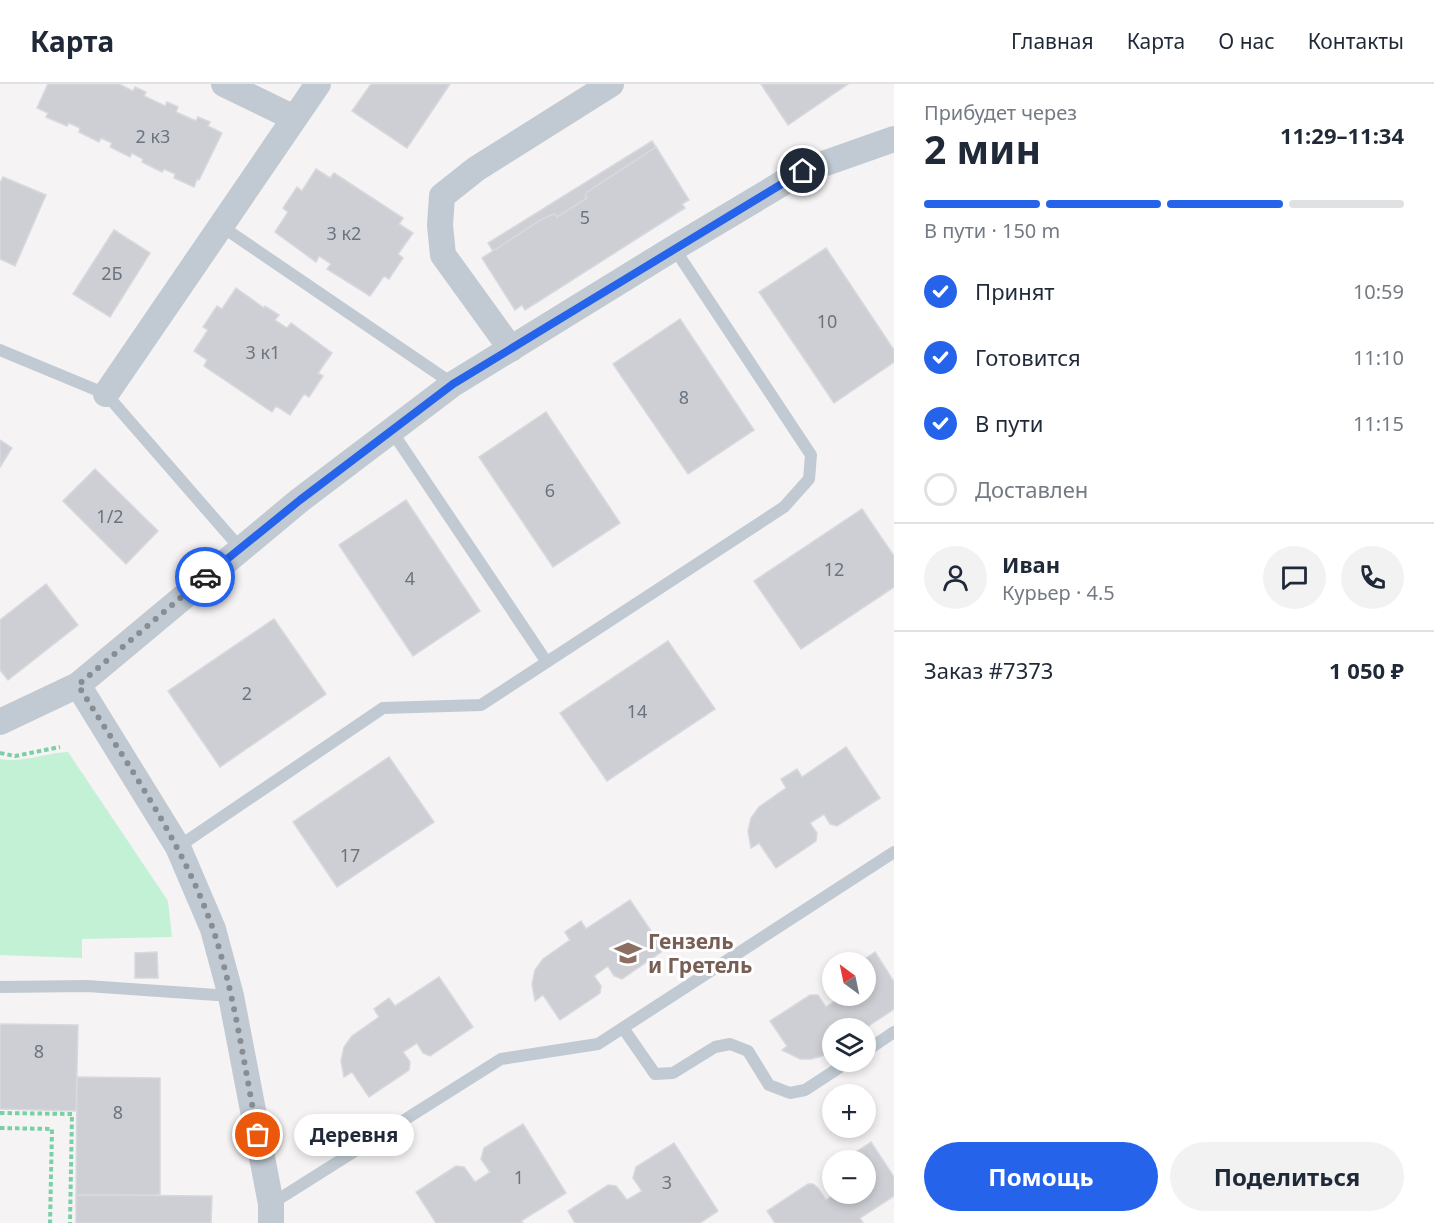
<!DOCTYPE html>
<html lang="ru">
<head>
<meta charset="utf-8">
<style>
  :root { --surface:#fff; --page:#f2f2f3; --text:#1f2937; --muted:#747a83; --line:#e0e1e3; --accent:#2563eb }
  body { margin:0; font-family:"Noto Sans",sans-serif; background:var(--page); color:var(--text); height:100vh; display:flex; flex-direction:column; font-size:22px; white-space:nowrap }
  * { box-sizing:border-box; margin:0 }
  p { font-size:20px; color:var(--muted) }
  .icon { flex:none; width:33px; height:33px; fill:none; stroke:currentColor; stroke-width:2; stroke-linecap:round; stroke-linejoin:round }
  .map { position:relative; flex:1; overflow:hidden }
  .panel { display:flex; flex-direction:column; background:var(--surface); width:540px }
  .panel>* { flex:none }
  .needle { width:39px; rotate:327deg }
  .fabs { position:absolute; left:822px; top:868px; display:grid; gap:12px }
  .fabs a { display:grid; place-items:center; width:54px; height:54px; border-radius:50%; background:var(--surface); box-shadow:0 3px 9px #0003; font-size:30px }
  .pin { position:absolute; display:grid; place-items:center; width:51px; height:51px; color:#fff; margin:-26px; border:3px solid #fff; border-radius:50%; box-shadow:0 2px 6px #0007 }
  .courier { position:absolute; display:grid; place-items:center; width:60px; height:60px; margin:-30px; border:4px solid #2563eb; border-radius:50%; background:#fff; color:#222; box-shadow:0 2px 8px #0007 }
  .bubble { position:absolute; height:42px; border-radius:21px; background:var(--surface); box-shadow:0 3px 9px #0003; font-size:20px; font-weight:700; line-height:42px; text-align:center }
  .head em { font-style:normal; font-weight:700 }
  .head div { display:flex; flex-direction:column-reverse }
  .head { display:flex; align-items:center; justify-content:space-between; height:102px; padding:0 30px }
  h1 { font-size:39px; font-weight:700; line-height:45px }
  .bar { display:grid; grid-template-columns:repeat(4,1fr); gap:9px 6px; align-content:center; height:72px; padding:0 30px }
  .bar i { height:8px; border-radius:4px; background:var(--line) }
  .bar .selected { background:var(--accent) }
  .bar p { grid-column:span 4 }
  .line { display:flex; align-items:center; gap:15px; padding:0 30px; border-top:2px solid var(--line) }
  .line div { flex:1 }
  .round { display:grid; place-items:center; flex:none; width:63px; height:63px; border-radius:32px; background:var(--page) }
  ol { padding:0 30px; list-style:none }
  li { display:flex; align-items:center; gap:18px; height:66px }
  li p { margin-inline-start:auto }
  li .icon { padding:6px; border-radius:50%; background:var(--accent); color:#fff; stroke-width:4 }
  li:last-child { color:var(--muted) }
  li i { width:33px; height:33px; border:3px solid var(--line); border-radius:50% }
  .action { display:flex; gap:12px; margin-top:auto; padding:12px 30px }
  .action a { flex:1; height:69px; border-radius:36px; background:var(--accent); color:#fff; font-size:24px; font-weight:700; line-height:69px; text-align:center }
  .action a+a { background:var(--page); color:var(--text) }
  header { display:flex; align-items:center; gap:36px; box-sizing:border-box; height:84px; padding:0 30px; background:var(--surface); border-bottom:2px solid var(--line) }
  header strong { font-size:28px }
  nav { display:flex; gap:33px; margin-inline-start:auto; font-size:21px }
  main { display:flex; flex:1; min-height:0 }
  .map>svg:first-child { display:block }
  .green { fill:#c3f1d5 }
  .building { fill:#cdcfd5; stroke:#d7d9de; stroke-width:1.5 }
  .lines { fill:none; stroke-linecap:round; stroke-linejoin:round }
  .path { stroke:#7ad0a6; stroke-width:4; stroke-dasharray:4.5 3; stroke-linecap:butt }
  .lane { stroke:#c1cad2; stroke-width:12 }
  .street { stroke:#c1cad2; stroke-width:26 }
  .done { stroke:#868d94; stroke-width:6; stroke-dasharray:0 10.8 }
  .route { stroke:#2563eb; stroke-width:8 }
  .labels { text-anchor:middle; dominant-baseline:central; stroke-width:6; stroke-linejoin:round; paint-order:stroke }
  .number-label { font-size:18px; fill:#6b747e }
  .education-label { font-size:21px; font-weight:bold; fill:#785e54; stroke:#fff; text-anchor:start }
</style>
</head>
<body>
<header>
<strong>Карта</strong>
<nav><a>Главная</a><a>Карта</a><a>О нас</a><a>Контакты</a></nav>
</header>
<main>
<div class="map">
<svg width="894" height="1139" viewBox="0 0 894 1139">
  <rect width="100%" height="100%" fill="#f5f3f3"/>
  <!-- green -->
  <path class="green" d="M 68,668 L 168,817 L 172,853 L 82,855 L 82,874 L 0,871 L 0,675 C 23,679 45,669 68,668 Z"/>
  <!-- building -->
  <g class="building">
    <path d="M 48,0 L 119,0 L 133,7 L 135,3 L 146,8 L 144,12 L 165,22 L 167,18 L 178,23 L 176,28 L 196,37 L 198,33 L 210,38 L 208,42 L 222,49 L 199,96 L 197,95 L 194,103 L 174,94 L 175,90 L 164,85 L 162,88 L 142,78 L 143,75 L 132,69 L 130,73 L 110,63 L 112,59 L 101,54 L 99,58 L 79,48 L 80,44 L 69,39 L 67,42 L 46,33 L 48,29 L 37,24 Z"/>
    <path d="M 371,0 L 450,0 L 407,64 L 352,27 Z"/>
    <path d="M 761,0 L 848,0 L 788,41 Z"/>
    <path d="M 652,57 L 683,107 L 519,209 L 488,159 Z"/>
    <path d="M 656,63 L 689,116 L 682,120 L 685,124 L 536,219 L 525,226 L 522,221 L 515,226 L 482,174 L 542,135 L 551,131 L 555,130 L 557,133 L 587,114 L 585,112 L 587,108 Z"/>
    <path d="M 316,85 L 330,94 L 334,89 L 403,134 L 399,140 L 413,149 L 398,170 L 403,174 L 389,195 L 384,192 L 370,212 L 327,185 L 331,180 L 319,172 L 316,178 L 275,148 L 288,128 L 283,124 L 297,103 L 302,107 Z"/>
    <path d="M 3,93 L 46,111 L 15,182 L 0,175 L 0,99 Z"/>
    <path d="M 114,146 L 150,169 L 110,233 L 73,210 Z"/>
    <path d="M 826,164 L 894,266 L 894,278 L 834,319 L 759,208 Z"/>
    <path d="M 236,204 L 264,224 L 265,222 L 279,231 L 275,236 L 287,244 L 291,239 L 332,269 L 318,289 L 323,292 L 309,313 L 304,310 L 290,331 L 276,322 L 272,328 L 204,282 L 207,276 L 194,267 L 208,246 L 203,243 L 217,222 L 222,225 Z"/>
    <path d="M 680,235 L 754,346 L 688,390 L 613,280 Z"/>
    <path d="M 546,328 L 620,439 L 553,483 L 479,373 Z"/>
    <path d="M 0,356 L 12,364 L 0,383 Z"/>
    <path d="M 95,385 L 158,447 L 126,480 L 63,417 Z"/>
    <path d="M 406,416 L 480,527 L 413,572 L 339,461 Z"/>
    <path d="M 862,425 L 894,472 L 894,503 L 801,565 L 754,497 Z"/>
    <path d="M 46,500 L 78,541 L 8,596 L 0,586 L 0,536 Z"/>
    <path d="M 274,535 L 326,610 L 220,683 L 168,607 Z"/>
    <path d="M 668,557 L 715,625 L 607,697 L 560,629 Z"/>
    <path d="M 846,663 L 880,714 L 837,742 L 830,740 L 824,730 L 810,739 L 817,749 L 816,757 L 776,784 L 759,759 L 751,764 L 748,747 L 751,734 L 759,723 L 786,704 L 781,695 L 797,685 L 802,693 Z"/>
    <path d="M 389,673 L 434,738 L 337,803 L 293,738 Z"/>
    <path d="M 630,816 L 664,866 L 622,895 L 614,892 L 608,882 L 594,892 L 601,902 L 600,909 L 560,936 L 543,911 L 535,917 L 532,900 L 535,886 L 543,875 L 570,856 L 565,848 L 581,837 L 586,845 Z"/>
    <path d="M 157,868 L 158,894 L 135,894 L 135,869 Z"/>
    <path d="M 875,868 L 894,898 L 894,925 L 864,945 L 832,945 L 832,965 L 822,972 L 811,975 L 800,975 L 782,966 L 787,962 L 770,937 L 810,911 L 818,911 L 826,923 L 840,914 L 839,912 L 866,912 L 866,879 L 859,879 Z"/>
    <path d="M 439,893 L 473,943 L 430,972 L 423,969 L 417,959 L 403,968 L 410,978 L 409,986 L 369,1013 L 352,988 L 344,993 L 341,977 L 344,963 L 352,952 L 379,933 L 374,925 L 389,914 L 395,922 Z"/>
    <path d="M 0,940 L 78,941 L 76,1027 L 0,1025 Z"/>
    <path d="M 77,993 L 160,994 L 160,1111 L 76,1111 Z"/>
    <path d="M 523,1040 L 566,1109 L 521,1137 L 523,1139 L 436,1139 L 416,1108 L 456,1082 L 464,1083 L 475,1098 L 490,1088 L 481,1075 L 484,1064 Z"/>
    <path d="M 871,1058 L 894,1093 L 894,1112 L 860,1134 L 863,1139 L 775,1139 L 767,1127 L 808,1100 L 813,1100 L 818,1104 L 826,1116 L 835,1110 L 866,1110 L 866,1077 L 842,1077 Z"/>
    <path d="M 674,1059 L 718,1127 L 700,1139 L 575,1139 L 568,1127 L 608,1101 L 616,1102 L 627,1116 L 642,1107 L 633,1094 L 636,1083 Z"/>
    <path d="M 76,1111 L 212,1112 L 211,1139 L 76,1139 Z"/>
  </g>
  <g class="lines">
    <!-- path -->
    <g class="path">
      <path d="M 0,669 L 15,672 L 60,663"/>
      <path d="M 0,1029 L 72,1030 L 70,1139"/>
      <path d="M 0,1044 L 52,1045 L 50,1139"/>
    </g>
    <!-- lane -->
    <g class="lane">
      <path d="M 221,142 L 453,300"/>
      <path d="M 0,266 L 106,310 L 240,464"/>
      <path d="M 391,346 L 546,577"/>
      <path d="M 178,763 L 383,624 L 481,621 L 784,423 L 809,395 L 811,371 L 674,164"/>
      <path d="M 0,903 L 87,902 L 231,912"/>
      <path d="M 623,944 L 655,990 L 673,989 L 715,963 L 730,960 L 748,967 L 769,1001 L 790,1009 L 805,1006 L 848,978"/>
      <path d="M 866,967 L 894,948"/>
      <path d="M 271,1120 L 501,975 L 598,960 L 894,768"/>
    </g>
    <!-- street -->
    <g class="street">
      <path d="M 224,0 L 294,34"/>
      <path d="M 511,265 L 443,171 L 440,141 L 442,112 L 476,85 L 611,0"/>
      <path d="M 106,310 L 318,0"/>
      <path d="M 78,601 L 300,416 L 453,300 L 674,164 L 803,87 L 894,55"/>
      <path d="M 0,638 L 78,601 L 178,763 L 213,845 L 231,912 L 271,1120 L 271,1139"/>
    </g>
  </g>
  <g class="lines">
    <!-- done -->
    <path class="done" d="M 205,493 L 78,601 C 127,680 182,757 213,845 C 235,911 244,982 258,1051"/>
    <!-- route -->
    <path class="route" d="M 205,493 L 300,416 L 453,300 L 803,87"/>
  </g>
  <!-- icons -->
  <defs>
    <symbol id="school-bare" viewBox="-9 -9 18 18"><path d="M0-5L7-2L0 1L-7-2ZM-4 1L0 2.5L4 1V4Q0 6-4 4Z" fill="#8d6e63" stroke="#fff" stroke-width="2.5" paint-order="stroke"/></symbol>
  </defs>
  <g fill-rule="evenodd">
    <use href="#school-bare" x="609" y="850" width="38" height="38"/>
  </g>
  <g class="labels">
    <!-- number labels -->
    <g class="number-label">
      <text x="153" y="52">2 к3</text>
      <text x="585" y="133">5</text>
      <text x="344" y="149">3 к2</text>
      <text x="112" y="189">2Б</text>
      <text x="827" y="237">10</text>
      <text x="263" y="268">3 к1</text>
      <text x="684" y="313">8</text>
      <text x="550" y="406">6</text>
      <text x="110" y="432">1/2</text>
      <text x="834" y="485">12</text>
      <text x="410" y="494">4</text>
      <text x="247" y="609">2</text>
      <text x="637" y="627">14</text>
      <text x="350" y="771">17</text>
      <text x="39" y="967">8</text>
      <text x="118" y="1028">8</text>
      <text x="519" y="1093">1</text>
      <text x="667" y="1098">3</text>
    </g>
    <!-- education labels -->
    <g class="education-label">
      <text x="648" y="857">Гензель<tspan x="648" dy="24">и Гретель</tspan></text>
    </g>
  </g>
</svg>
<div class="fabs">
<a><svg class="needle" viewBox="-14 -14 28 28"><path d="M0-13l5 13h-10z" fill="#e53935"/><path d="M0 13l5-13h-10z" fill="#747a83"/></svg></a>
<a><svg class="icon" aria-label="layers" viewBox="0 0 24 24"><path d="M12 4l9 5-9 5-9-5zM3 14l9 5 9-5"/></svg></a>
<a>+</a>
<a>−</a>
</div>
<div class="pin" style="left:258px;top:1051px;background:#ea580c"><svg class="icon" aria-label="bag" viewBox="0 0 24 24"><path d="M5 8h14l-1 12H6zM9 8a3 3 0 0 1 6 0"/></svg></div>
<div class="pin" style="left:803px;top:87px;background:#1f2937"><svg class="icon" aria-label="home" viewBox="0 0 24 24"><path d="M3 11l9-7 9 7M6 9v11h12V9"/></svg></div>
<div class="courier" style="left:205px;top:493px"><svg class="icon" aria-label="car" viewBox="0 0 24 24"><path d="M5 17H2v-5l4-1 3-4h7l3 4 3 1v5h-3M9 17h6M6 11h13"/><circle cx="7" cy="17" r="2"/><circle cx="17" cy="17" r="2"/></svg></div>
<div class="bubble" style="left:294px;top:1030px;width:120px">Деревня</div>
</div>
<section class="panel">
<div class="head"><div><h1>2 мин</h1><p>Прибудет через</p></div><em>11:29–11:34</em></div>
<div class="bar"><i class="selected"></i><i class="selected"></i><i class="selected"></i><i></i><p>В пути · 150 m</p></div>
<ol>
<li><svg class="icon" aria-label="check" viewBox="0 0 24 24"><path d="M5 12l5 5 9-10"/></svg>Принят<p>10:59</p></li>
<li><svg class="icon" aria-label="check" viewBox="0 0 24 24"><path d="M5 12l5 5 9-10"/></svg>Готовится<p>11:10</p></li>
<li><svg class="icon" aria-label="check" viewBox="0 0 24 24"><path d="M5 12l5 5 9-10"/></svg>В пути<p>11:15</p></li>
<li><i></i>Доставлен</li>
</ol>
<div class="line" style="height:108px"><a class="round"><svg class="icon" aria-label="person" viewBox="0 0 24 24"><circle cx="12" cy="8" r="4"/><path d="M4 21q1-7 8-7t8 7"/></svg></a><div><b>Иван</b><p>Курьер · 4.5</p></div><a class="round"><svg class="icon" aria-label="chat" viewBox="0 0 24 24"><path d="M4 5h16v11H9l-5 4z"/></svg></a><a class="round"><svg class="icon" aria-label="phone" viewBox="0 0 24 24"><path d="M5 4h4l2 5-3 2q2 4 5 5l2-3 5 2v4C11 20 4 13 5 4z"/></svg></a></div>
<div class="line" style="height:78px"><div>Заказ #7373</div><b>1 050 ₽</b></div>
<div class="action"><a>Помощь</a><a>Поделиться</a></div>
</section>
</main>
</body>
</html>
